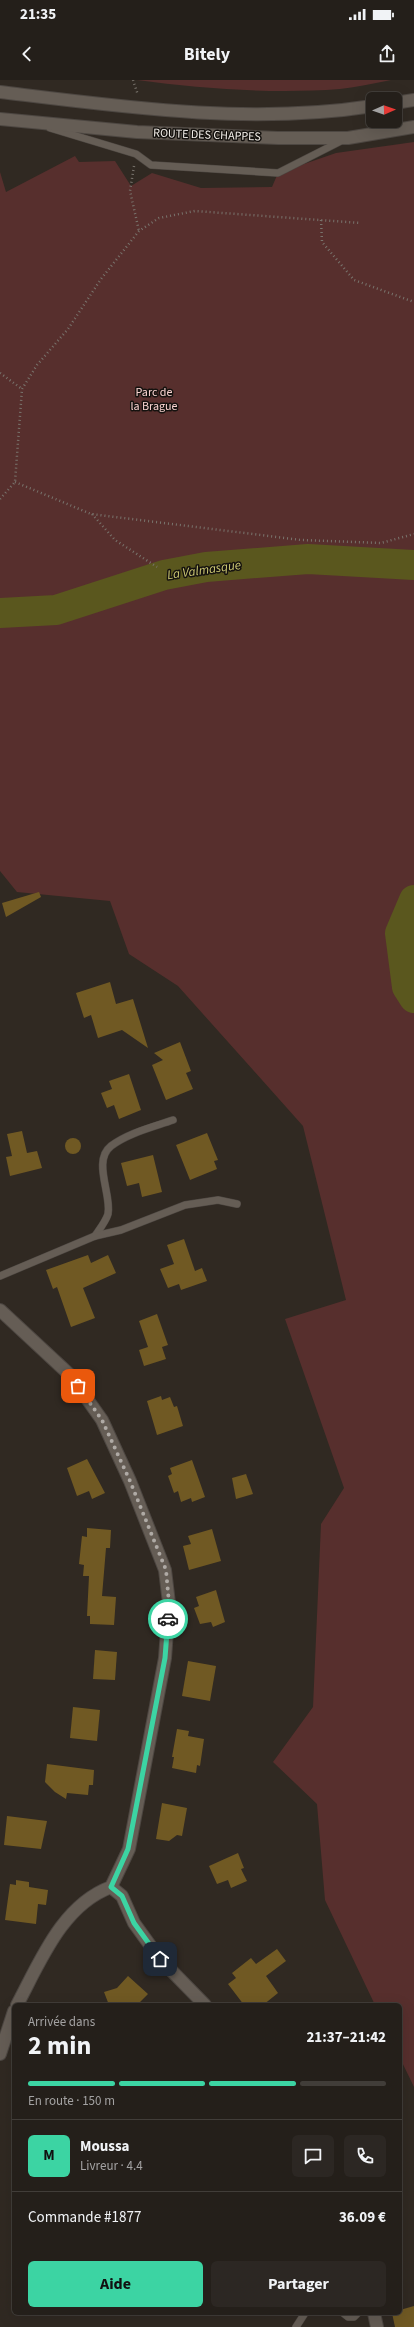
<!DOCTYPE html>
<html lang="fr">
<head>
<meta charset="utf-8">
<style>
  :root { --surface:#241f1a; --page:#2c2723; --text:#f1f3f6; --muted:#a3a2a2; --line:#413d39; --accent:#3cd4a3 }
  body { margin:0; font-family:"Source Sans 3",sans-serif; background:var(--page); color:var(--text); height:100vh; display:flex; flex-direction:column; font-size:15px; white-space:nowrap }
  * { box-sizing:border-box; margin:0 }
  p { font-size:13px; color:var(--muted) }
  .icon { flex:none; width:22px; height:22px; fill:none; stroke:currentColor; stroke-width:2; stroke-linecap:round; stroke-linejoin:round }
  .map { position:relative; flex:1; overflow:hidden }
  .sheet { position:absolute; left:12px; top:1923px; width:390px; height:312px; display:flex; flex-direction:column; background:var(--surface); border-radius:6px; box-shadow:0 4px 16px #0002,0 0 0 1px var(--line) }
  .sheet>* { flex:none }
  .needle { width:26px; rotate:88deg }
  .fabs { position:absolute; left:366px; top:12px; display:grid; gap:8px }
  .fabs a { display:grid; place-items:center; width:36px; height:36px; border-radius:6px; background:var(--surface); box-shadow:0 4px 16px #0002,0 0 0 1px var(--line); font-size:20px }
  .pin { position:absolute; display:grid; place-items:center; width:34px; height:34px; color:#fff; margin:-17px; border-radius:8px; box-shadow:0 2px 6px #0006 }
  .courier { position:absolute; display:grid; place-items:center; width:40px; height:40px; margin:-20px; border:3px solid #3cd4a3; border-radius:50%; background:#fff; color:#222; box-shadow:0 1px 5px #0007 }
  .summary em { font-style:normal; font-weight:700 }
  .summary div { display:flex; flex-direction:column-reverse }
  .summary { display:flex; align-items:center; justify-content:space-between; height:68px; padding:0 16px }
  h1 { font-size:26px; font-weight:700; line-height:30px }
  .bar { display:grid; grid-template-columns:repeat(4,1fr); gap:6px 4px; align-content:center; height:48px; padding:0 16px }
  .bar i { height:5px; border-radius:3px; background:var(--line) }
  .bar .selected { background:var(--accent) }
  .bar p { grid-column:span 4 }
  .line { display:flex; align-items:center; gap:10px; padding:0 16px; border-top:1px solid var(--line) }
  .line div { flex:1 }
  .round { display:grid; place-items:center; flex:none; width:42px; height:42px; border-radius:6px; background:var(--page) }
  .action { display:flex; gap:8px; margin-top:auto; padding:8px 16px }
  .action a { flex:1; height:46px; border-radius:6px; background:var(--accent); color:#111; font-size:16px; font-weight:700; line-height:46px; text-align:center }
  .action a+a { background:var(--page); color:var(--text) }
  .status { display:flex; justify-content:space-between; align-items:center; height:28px; padding:0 20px; background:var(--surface); direction:ltr }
  .status svg { height:11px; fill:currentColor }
  header { display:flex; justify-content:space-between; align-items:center; height:52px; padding:0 16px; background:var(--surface); font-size:18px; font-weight:700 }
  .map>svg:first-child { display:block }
  .green { fill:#572f2d }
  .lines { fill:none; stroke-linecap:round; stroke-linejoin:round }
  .river { stroke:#5a571e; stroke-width:30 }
  .building { fill:#705923 }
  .lane-casing { stroke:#4d4742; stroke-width:8 }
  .street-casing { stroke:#4d4742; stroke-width:14 }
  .secondary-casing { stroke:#4d4742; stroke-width:14 }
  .path { stroke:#79746d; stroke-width:2.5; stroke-dasharray:1 3; stroke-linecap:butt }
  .lane { stroke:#655d55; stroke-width:7 }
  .street { stroke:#655d55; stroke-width:12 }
  .secondary { stroke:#655d55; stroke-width:12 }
  .done { stroke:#afaaa5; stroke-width:4; stroke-dasharray:0 7.2 }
  .route { stroke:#3cd4a3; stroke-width:5 }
  .labels { text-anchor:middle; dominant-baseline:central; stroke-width:3; stroke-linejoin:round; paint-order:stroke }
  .street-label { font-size:12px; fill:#f4f0eb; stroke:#15120f }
  .park-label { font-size:12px; fill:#f9d3d0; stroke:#15120f }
  .water-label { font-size:13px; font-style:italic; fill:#cec974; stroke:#15120f }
</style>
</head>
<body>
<div class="status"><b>21:35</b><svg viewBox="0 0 49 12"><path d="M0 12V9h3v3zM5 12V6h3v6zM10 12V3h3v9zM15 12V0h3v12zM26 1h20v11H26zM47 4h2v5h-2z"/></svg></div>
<header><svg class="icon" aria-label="back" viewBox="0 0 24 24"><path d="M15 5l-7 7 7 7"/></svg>Bitely<svg class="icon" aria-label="share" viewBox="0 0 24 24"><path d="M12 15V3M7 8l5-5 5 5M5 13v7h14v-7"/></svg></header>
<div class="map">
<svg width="414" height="2247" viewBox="0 0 414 2247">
  <rect width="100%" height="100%" fill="#302922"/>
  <!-- green -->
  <g class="green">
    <path d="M 137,0 L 391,0 C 375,3 357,7 340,9 C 273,14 204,9 137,0 Z"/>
    <path d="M 414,62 L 414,2007 L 400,1978 L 400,1925 L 375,1925 L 325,1820 L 317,1724 L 273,1682 L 313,1627 L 321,1444 L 344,1408 L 285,1239 L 346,1220 L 303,1046 L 178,906 L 129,874 L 110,821 L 17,812 L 0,791 L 0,92 L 6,112 L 75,76 L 79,82 L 115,81 L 131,106 L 152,93 L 201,108 L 272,107 L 278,93 L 336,73 Z"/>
  </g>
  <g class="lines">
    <!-- river -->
    <g class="river">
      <path d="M 0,533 L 56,530 L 164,495 L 206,487 L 308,479 L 414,485"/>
      <path d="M 414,820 L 400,853 L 407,907 L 414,918"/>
    </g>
  </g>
  <!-- building -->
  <g class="building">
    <path d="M 39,812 L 41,817 L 6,837 L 2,823 Z"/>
    <path d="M 110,902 L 116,924 L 133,919 L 148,968 L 122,950 L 98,958 L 91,935 L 84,938 L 76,913 Z"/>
    <path d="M 180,962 L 191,991 L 186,993 L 193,1009 L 166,1020 L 152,985 L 163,980 L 154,973 Z"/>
    <path d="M 129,994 L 141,1030 L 119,1039 L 114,1025 L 107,1028 L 101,1013 L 112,1009 L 109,1001 Z"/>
    <path d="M 22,1051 L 27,1073 L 37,1071 L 42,1088 L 10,1096 L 6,1077 L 12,1076 L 7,1054 Z"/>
    <path d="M 207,1053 L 218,1080 L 214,1081 L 217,1089 L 190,1100 L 176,1065 Z"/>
    <circle cx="73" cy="1066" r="8"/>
    <path d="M 153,1075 L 162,1112 L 142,1117 L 139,1103 L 127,1106 L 121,1083 Z"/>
    <path d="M 184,1159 L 195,1191 L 202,1188 L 207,1201 L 181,1210 L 179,1204 L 168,1208 L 160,1189 L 174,1184 L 167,1165 Z"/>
    <path d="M 88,1175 L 91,1183 L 108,1175 L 116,1193 L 83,1208 L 95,1238 L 71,1247 L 57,1207 L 53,1209 L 46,1190 Z"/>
    <path d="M 157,1234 L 168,1265 L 162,1267 L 166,1279 L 144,1286 L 139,1270 L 148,1267 L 139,1241 Z"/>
    <path d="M 161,1316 L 162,1320 L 170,1317 L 174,1327 L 177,1326 L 183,1346 L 157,1355 L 147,1321 Z"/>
    <path d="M 87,1379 L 105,1413 L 92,1419 L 89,1411 L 77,1416 L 67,1388 Z"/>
    <path d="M 192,1380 L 205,1417 L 192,1422 L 191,1418 L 181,1422 L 178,1411 L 174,1413 L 168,1396 L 172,1394 L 170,1388 Z"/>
    <path d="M 246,1394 L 253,1414 L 236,1419 L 232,1398 Z"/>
    <path d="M 87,1448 L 111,1450 L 110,1468 L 106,1468 L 102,1516 L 116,1517 L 114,1545 L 90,1544 L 90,1536 L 87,1536 L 89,1496 L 83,1496 L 84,1485 L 79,1484 L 82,1456 L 87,1457 Z"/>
    <path d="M 212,1449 L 221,1481 L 189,1490 L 183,1466 L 191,1464 L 188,1456 Z"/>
    <path d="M 216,1510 L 225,1542 L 213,1547 L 211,1542 L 200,1544 L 194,1528 L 199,1526 L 196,1517 Z"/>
    <path d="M 95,1570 L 117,1572 L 115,1600 L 93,1599 Z"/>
    <path d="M 188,1581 L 216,1586 L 210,1621 L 182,1616 Z"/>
    <path d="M 73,1627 L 100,1630 L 97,1661 L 70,1658 Z"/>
    <path d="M 177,1649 L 189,1651 L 188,1656 L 204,1659 L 200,1686 L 197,1685 L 196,1693 L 172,1688 L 174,1677 L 172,1677 Z"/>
    <path d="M 47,1684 L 94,1690 L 93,1705 L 89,1705 L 88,1715 L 67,1713 L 66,1719 L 55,1712 L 45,1702 Z"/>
    <path d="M 162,1723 L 187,1728 L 182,1756 L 177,1755 L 169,1761 L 156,1759 Z"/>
    <path d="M 7,1736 L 47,1741 L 41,1769 L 4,1765 Z"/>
    <path d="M 238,1773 L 244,1788 L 241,1789 L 247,1801 L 231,1808 L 228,1800 L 217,1804 L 209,1786 Z"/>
    <path d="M 16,1800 L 29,1802 L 29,1807 L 48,1810 L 46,1825 L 38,1824 L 36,1844 L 5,1840 L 10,1804 L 16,1805 Z"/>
    <path d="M 277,1869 L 286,1881 L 266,1896 L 278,1913 L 263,1925 L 244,1925 L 228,1904 L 236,1898 L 232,1893 L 251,1878 L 256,1884 Z"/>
    <path d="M 128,1896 L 148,1914 L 137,1925 L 109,1925 L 104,1912 L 117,1908 Z"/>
    <path d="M 414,2226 L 414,2247 L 395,2247 L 392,2233 L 400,2233 L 400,2230 Z"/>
  </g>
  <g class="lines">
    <defs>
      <g id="lane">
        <path d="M 50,48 L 136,74 L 151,85 L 278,93 L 343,60"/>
        <path d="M 95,1156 C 99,1150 106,1141 108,1134 C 112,1115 92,1081 111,1066 C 128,1053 153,1047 173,1040"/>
        <path d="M 0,1196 L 95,1156 L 121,1150 L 185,1125 L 218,1120 L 237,1124"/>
        <path d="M 343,2233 L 348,2237 L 354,2237 L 358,2233"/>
        <path d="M 296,2247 L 305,2233"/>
      </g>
      <g id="street">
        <path d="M 0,1230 L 70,1295 L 102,1340 L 130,1401 L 165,1490 L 169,1523 L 165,1578 L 129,1769 L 111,1807 C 62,1825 40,1882 17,1925"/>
        <path d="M 111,1807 L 122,1816 L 134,1843 L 160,1879 L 205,1925"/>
        <path d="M 0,1974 L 14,1931"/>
        <path d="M 374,2233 L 377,2247"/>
      </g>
      <g id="secondary">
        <path d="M 0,12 C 123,27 250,45 373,26"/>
        <path d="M 395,23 L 414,20"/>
        <path d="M 0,39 L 137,52 L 278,58 L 348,58 L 414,47"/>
      </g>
    </defs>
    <!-- lane casing -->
    <use href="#lane" class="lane-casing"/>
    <!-- street casing -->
    <use href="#street" class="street-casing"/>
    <!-- secondary casing -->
    <use href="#secondary" class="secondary-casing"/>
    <!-- path -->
    <g class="path">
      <path d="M 133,0 L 138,15"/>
      <path d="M 134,86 L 130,111 L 139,151"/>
      <path d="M 321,140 L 322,162 L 354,200 L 414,222"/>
      <path d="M 0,293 L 22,309"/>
      <path d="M 15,402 L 91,434 L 301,460 L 381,463 L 414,454"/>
      <path d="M 0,419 L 15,402 L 22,309 L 37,285 L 68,249 L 101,199 L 139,151 L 159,138 L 195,131 L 361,143"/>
      <path d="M 92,434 L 115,460 L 157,487"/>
    </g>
    <!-- lane -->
    <use href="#lane" class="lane"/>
    <!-- street -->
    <use href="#street" class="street"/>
    <!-- secondary -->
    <use href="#secondary" class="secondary"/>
  </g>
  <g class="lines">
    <!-- done -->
    <path class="done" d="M 78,1306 L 102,1340 L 130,1401 L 166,1490 L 169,1523 L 168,1539"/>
    <!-- route -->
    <path class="route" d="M 160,1879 L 134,1843 L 122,1816 L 111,1807 L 128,1769 L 165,1578 L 168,1539"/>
  </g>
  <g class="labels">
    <!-- street labels -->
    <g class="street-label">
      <text transform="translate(207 55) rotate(2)">ROUTE DES CHAPPES</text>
    </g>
    <!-- park labels -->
    <g class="park-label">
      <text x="154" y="312">Parc de<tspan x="154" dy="14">la Brague</tspan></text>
    </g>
    <!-- water labels -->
    <g class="water-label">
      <text transform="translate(204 490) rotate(-8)">La Valmasque</text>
    </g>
  </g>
</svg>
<div class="fabs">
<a><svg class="needle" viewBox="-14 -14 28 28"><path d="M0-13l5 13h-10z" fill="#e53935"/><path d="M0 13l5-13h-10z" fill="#a3a2a2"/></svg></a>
</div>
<div class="pin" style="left:78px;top:1306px;background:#ea580c"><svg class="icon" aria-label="bag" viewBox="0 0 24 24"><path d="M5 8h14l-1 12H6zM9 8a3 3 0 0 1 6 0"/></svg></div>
<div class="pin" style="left:160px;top:1879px;background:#1f2937"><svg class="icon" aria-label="home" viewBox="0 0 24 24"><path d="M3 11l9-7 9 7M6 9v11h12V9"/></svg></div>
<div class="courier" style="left:168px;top:1539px"><svg class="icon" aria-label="car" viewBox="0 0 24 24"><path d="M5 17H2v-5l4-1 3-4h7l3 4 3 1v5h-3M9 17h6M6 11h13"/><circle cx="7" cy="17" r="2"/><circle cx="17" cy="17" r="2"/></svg></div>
<section class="sheet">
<div class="summary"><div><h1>2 min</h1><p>Arrivée dans</p></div><em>21:37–21:42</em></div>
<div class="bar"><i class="selected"></i><i class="selected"></i><i class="selected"></i><i></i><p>En route · 150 m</p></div>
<div class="line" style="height:72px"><b class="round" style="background:var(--accent);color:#111">M</b><div><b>Moussa</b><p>Livreur · 4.4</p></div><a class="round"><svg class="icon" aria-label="chat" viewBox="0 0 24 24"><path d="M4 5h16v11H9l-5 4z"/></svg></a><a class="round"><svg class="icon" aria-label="phone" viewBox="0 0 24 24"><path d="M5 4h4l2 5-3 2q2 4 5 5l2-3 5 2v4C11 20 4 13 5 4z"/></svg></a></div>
<div class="line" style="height:52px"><div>Commande #1877</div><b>36.09 €</b></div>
<div class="action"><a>Aide</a><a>Partager</a></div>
</section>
</div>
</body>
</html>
